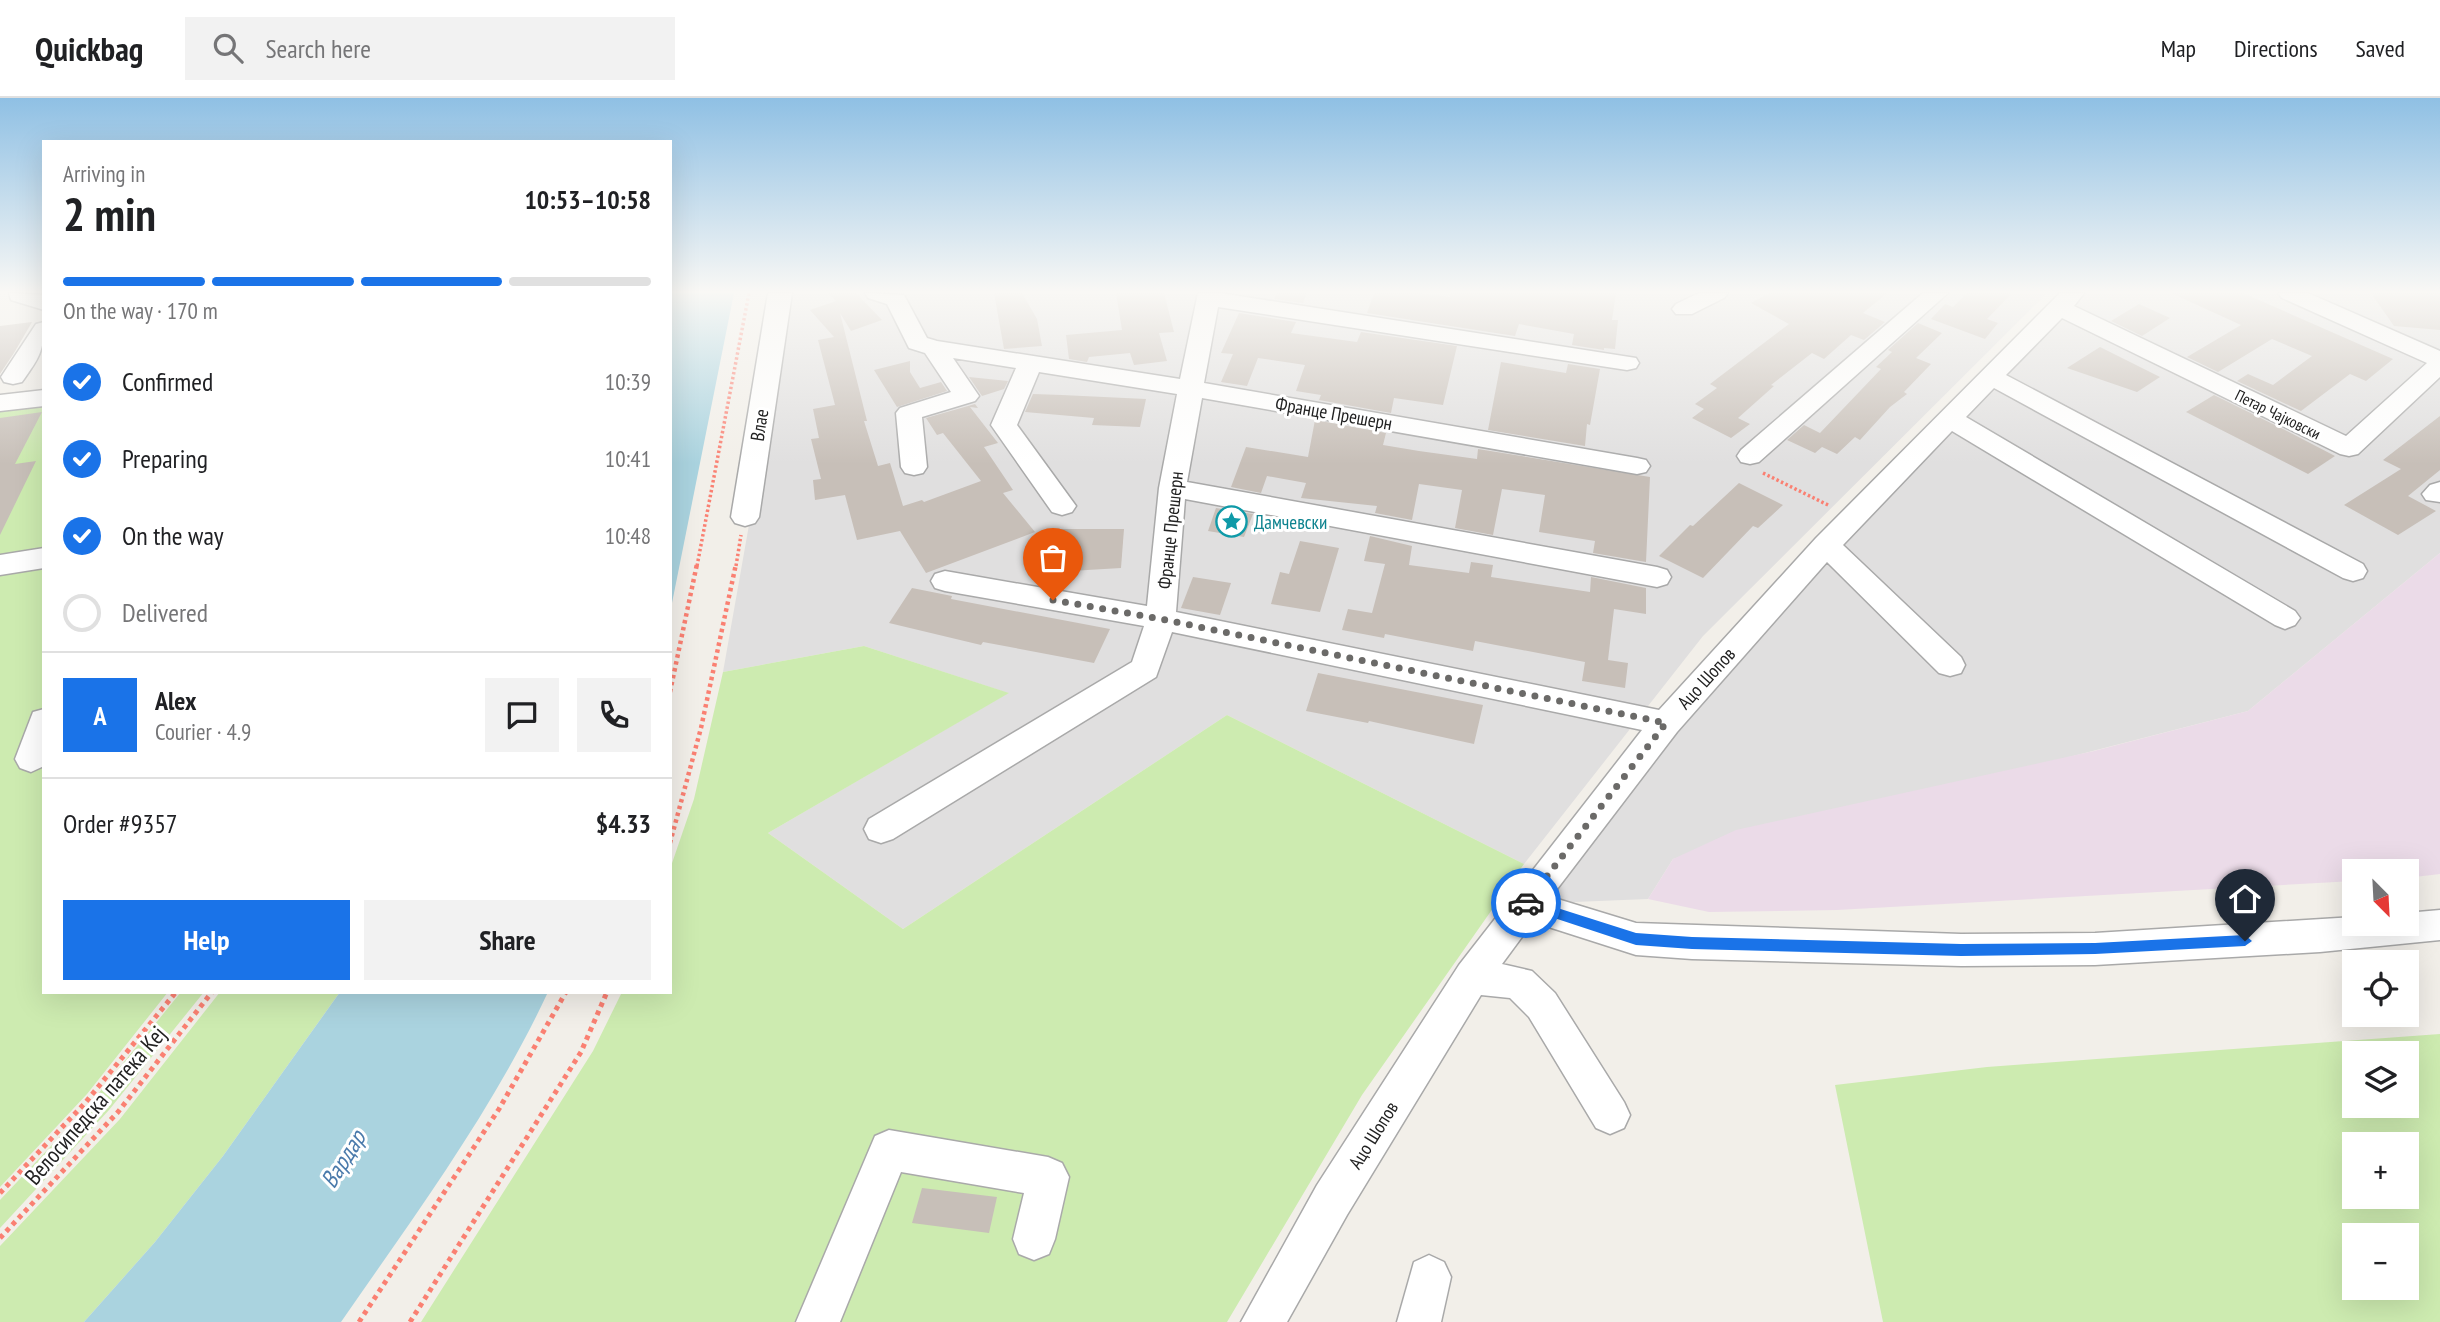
<!DOCTYPE html>
<html lang="en">
<head>
<meta charset="utf-8">
<style>
  :root { --surface:#fff; --page:#f2f2f2; --text:#202124; --muted:#757577; --line:#e0e0e0; --accent:#1a73e8 }
  body { margin:0; font-family:"PT Sans Narrow",sans-serif; background:var(--page); color:var(--text); height:100vh; display:flex; flex-direction:column; font-size:26px; white-space:nowrap }
  * { box-sizing:border-box; margin:0 }
  p { font-size:23px; color:var(--muted) }
  .icon { flex:none; width:38px; height:38px; fill:none; stroke:currentColor; stroke-width:2; stroke-linecap:round; stroke-linejoin:round }
  .map { position:relative; flex:1; overflow:hidden }
  .drawer { position:absolute; left:42px; top:42px; width:630px; height:854px; display:flex; flex-direction:column; background:var(--surface); border-radius:0px; box-shadow:0 7px 28px #0002 }
  .drawer>* { flex:none }
  .needle { width:46px; rotate:156deg }
  .controls { position:absolute; left:2342px; top:761px; display:grid; gap:14px }
  .controls a { display:grid; place-items:center; width:77px; height:77px; border-radius:0px; background:var(--surface); box-shadow:0 7px 28px #0002; font-size:35px }
  .pin { position:absolute; display:grid; place-items:center; width:60px; height:60px; color:#fff; margin:-72px -30px; border-radius:50% 50% 50% 0; rotate:-45deg; box-shadow:0 0 7px #0007 }
  .pin .icon { rotate:45deg }
  .courier { position:absolute; display:grid; place-items:center; width:70px; height:70px; margin:-35px; border:5px solid #1a73e8; border-radius:50%; background:#fff; color:#222; box-shadow:0 2px 9px #0007 }
  .overview em { font-style:normal; font-weight:700 }
  .overview div { display:flex; flex-direction:column-reverse }
  .overview { display:flex; align-items:center; justify-content:space-between; height:119px; padding:0 21px }
  h1 { font-size:46px; font-weight:700; line-height:52px }
  .bar { display:grid; grid-template-columns:repeat(4,1fr); gap:10px 7px; align-content:center; height:84px; padding:0 21px }
  .bar i { height:9px; border-radius:5px; background:var(--line) }
  .bar .selected { background:var(--accent) }
  .bar p { grid-column:span 4 }
  .line { display:flex; align-items:center; gap:18px; padding:0 21px; border-top:2px solid var(--line) }
  .line div { flex:1 }
  .round { display:grid; place-items:center; flex:none; width:74px; height:74px; border-radius:0px; background:var(--page) }
  ol { padding:0 21px; list-style:none }
  li { display:flex; align-items:center; gap:21px; height:77px }
  li p { margin-inline-start:auto }
  li .icon { padding:7px; border-radius:50%; background:var(--accent); color:#fff; stroke-width:4 }
  li:last-child { color:var(--muted) }
  li i { width:38px; height:38px; border:4px solid var(--line); border-radius:50% }
  .button { display:flex; gap:14px; margin-top:auto; padding:14px 21px }
  .button a { flex:1; height:80px; border-radius:0px; background:var(--accent); color:#fff; font-size:28px; font-weight:700; line-height:80px; text-align:center }
  .button a+a { background:var(--page); color:var(--text) }
  header { display:flex; align-items:center; gap:42px; box-sizing:border-box; height:98px; padding:0 35px; background:var(--surface); border-bottom:2px solid var(--line) }
  header strong { font-size:33px }
  nav { display:flex; gap:38px; margin-inline-start:auto; font-size:24px }
  .search { width:490px; height:63px; background:var(--page); display:flex; align-items:center; gap:18px; box-sizing:border-box; padding:0 24px; border-radius:0px; color:var(--muted); font-size:26px }
  .map>svg:first-child { display:block }
  .residential { fill:#e0dfdf }
  .industrial { fill:#ebdbe8 }
  .grass { fill:#cdebb0; fill-rule:evenodd }
  .water { fill:#aad3df }
  .building { fill:#c7bfb8 }
  .lines { fill:none; stroke-linecap:round; stroke-linejoin:round }
  .minor-casing { stroke:#a9a9a9; stroke-width:3 }
  .path-far2 { stroke:#fa8072; stroke-width:3.5; stroke-dasharray:2.5 2.5; stroke-linecap:butt }
  .path-far1 { stroke:#fa8072; stroke-width:4.5; stroke-dasharray:3.5 3.5; stroke-linecap:butt }
  .path { stroke:#fa8072; stroke-width:5; stroke-dasharray:4.5 4.5; stroke-linecap:butt }
  .minor { fill:#fff; fill-rule:evenodd }
  .route { fill:#1a73e8 }
  .done { stroke:#6b6a68; stroke-width:7; stroke-dasharray:0 12.6 }
  .labels { text-anchor:middle; dominant-baseline:central; stroke-width:6; stroke-linejoin:round; paint-order:stroke }
  .far-street-label { font-size:16px; fill:#222; stroke:#fff }
  .street-label { font-size:19px; fill:#222; stroke:#fff }
  .culture-label { font-size:19px; fill:#0d838f; stroke:#fff; text-anchor:start }
  .near-street-label { font-size:23px; fill:#222; stroke:#fff }
  .near-water-label { font-size:24px; font-style:italic; fill:#4a7aab; stroke:#fff }
</style>
</head>
<body>
<header>
<strong>Quickbag</strong>
<div class="search"><svg class="icon" aria-label="search" viewBox="0 0 24 24"><circle cx="10" cy="10" r="6"/><path d="M15 15l6 6"/></svg>Search here</div>
<nav><a>Map</a><a>Directions</a><a>Saved</a></nav>
</header>
<div class="map">
<svg width="2440" height="1224" viewBox="0 0 2440 1224">
  <rect width="100%" height="100%" fill="#f2efe9"/>
  <!-- residential -->
  <g class="residential">
    <path d="M 790,195 L 2047,195 L 1703,538 L 1524,766 L 1227,617 L 903,831 L 768,735 L 1008,595 L 864,548 L 723,574 Z"/>
    <path d="M 2073,195 L 2440,195 L 2440,455 L 2248,613 L 1673,761 L 1648,801 L 1525,806 L 1991,279 Z"/>
  </g>
  <!-- industrial -->
  <path class="industrial" d="M 2440,455 L 2440,776 L 2406,780 L 2406,774 L 2354,774 L 2354,783 L 1837,812 L 1709,814 L 1648,801 L 1673,761 L 1736,732 L 2094,653 L 2248,613 Z"/>
  <!-- grass -->
  <g class="grass">
    <path d="M 44,306 L 44,894 L 168,894 L 87,996 L 0,1089 L 0,312 Z"/>
    <path d="M 864,548 L 1009,595 L 768,735 L 903,831 L 1227,617 L 1524,766 L 1362,997 L 1227,1224 L 421,1224 L 593,953 L 622,894 L 670,894 L 670,771 L 694,701 L 723,574 Z"/>
    <path d="M 181,894 L 204,894 L 109,1012 L 0,1130 L 0,1102 L 85,1012 Z"/>
    <path d="M 220,894 L 340,894 L 223,1058 L 155,1144 L 84,1224 L 0,1224 L 0,1148 L 120,1021 Z"/>
    <path d="M 2440,936 L 2440,1224 L 1883,1224 L 1835,987 L 1987,969 ZM 2354,956 L 2406,956 L 2406,1008 L 2354,1008 ZM 2406,1046 L 2406,1099 L 2354,1099 L 2354,1046 ZM 2354,1138 L 2406,1138 L 2406,1190 L 2354,1190 Z"/>
  </g>
  <!-- water -->
  <g class="water">
    <path d="M 670,195 L 734,195 L 670,515 Z"/>
    <path d="M 340,894 L 548,894 C 493,1012 415,1117 341,1224 L 84,1224 L 155,1144 L 223,1058 Z"/>
  </g>
  <!-- building -->
  <g class="building">
    <path d="M 828,195 L 856,195 L 882,222 L 851,233 L 840,215 L 867,323 L 864,323 L 878,368 L 890,365 L 903,408 L 922,402 L 924,404 L 981,383 L 943,335 L 937,337 L 926,320 L 975,306 L 978,310 L 970,309 L 998,345 L 984,349 L 1013,392 L 1003,395 L 1035,434 L 926,475 L 900,433 L 857,442 L 845,397 L 815,402 L 813,382 L 821,381 L 811,341 L 819,340 L 813,311 L 835,307 L 818,242 L 834,239 L 810,212 L 836,203 Z"/>
    <path d="M 994,195 L 1022,195 L 1037,221 L 1042,248 L 1004,251 Z"/>
    <path d="M 1116,195 L 1164,195 L 1174,234 L 1159,235 L 1167,263 L 1134,267 L 1130,255 L 1089,259 L 1087,264 L 1069,261 L 1066,237 L 1122,232 Z"/>
    <path d="M 1277,195 L 1307,195 L 1303,205 L 1274,201 Z"/>
    <path d="M 1374,195 L 1420,195 L 1450,199 L 1451,195 L 1616,195 L 1612,222 L 1618,222 L 1615,251 L 1604,250 L 1604,252 L 1572,247 L 1574,236 L 1519,226 L 1515,238 L 1367,215 Z"/>
    <path d="M 1769,195 L 1887,195 L 1863,215 L 1885,224 L 1864,242 L 1851,237 L 1824,261 L 1812,255 L 1771,287 L 1774,288 L 1738,320 L 1750,326 L 1731,340 L 1692,320 L 1704,311 L 1695,306 L 1717,290 L 1710,286 L 1789,226 L 1751,205 Z"/>
    <path d="M 1967,195 L 2012,195 L 1987,221 L 1998,225 L 1985,241 L 1931,221 L 1945,206 L 1953,209 Z"/>
    <path d="M 2171,195 L 2243,195 L 2393,261 L 2366,283 L 2350,276 L 2301,313 L 2237,283 L 2248,276 L 2273,287 L 2312,258 L 2272,241 L 2218,274 L 2187,259 L 2241,227 Z"/>
    <path d="M 2371,195 L 2440,195 L 2440,232 L 2394,228 Z"/>
    <path d="M 2139,206 L 2170,220 L 2142,238 L 2111,223 Z"/>
    <path d="M 1239,215 L 1296,224 L 1291,235 L 1357,244 L 1361,234 L 1457,248 L 1443,307 L 1394,300 L 1391,315 L 1319,302 L 1321,297 L 1296,293 L 1305,267 L 1258,260 L 1247,288 L 1221,284 L 1233,256 L 1221,255 Z"/>
    <path d="M 32,224 L 14,255 L 0,276 L 0,228 Z"/>
    <path d="M 1918,225 L 1942,235 L 1916,260 L 1931,266 L 1904,294 L 1907,296 L 1890,309 L 1860,342 L 1855,339 L 1837,356 L 1822,349 L 1815,355 L 1787,342 L 1804,327 L 1820,335 L 1881,271 L 1876,269 L 1892,254 L 1888,252 Z"/>
    <path d="M 2100,249 L 2160,279 L 2137,294 L 2067,270 Z"/>
    <path d="M 910,263 L 910,274 L 920,290 L 941,284 L 947,293 L 897,309 L 874,272 Z"/>
    <path d="M 1501,264 L 1566,275 L 1568,266 L 1600,271 L 1590,327 L 1587,326 L 1585,348 L 1488,332 Z"/>
    <path d="M 969,279 L 1008,283 L 1004,291 L 982,298 Z"/>
    <path d="M 1033,296 L 1062,297 L 1146,301 L 1140,329 L 1092,327 L 1094,320 L 1025,314 Z"/>
    <path d="M 2214,297 L 2287,333 L 2335,358 L 2308,376 L 2186,314 Z"/>
    <path d="M 42,314 L 15,366 L 36,363 L 0,437 L 0,320 Z"/>
    <path d="M 2440,318 L 2440,372 L 2408,398 L 2436,413 L 2398,437 L 2344,407 L 2401,371 L 2383,362 Z"/>
    <path d="M 1315,322 L 1386,335 L 1383,347 L 1419,353 L 1477,361 L 1478,351 L 1650,379 L 1646,464 L 1593,455 L 1595,443 L 1539,434 L 1545,397 L 1502,391 L 1493,437 L 1455,430 L 1462,392 L 1419,386 L 1412,422 L 1375,415 L 1377,408 L 1301,400 L 1306,385 L 1267,378 L 1261,395 L 1231,389 L 1246,349 L 1308,359 Z"/>
    <path d="M 1739,385 L 1783,407 L 1758,430 L 1753,428 L 1703,480 L 1659,458 L 1690,427 L 1693,428 Z"/>
    <path d="M 1216,410 L 1253,416 L 1244,439 L 1208,433 Z"/>
    <path d="M 1060,431 L 1124,431 L 1121,470 L 1054,474 Z"/>
    <path d="M 1370,438 L 1412,448 L 1409,467 L 1469,475 L 1471,464 L 1493,467 L 1491,479 L 1590,494 L 1591,479 L 1646,490 L 1646,516 L 1614,511 L 1608,562 L 1628,565 L 1625,590 L 1582,583 L 1585,564 L 1475,543 L 1473,553 L 1385,536 L 1384,540 L 1342,532 L 1348,511 L 1372,515 L 1385,466 L 1364,463 Z"/>
    <path d="M 1300,443 L 1339,450 L 1320,514 L 1271,506 L 1280,474 L 1289,476 Z"/>
    <path d="M 1193,479 L 1231,485 L 1220,517 L 1181,510 Z"/>
    <path d="M 912,490 L 952,498 L 951,501 L 1110,531 L 1094,565 L 983,544 L 981,547 L 889,525 Z"/>
    <path d="M 1318,575 L 1483,607 L 1474,646 L 1369,623 L 1368,625 L 1306,613 Z"/>
    <path d="M 922,1090 L 997,1099 L 989,1135 L 912,1125 Z"/>
  </g>
  <g class="lines">
    <defs>
      <g id="minor">
        <path d="M 9,195 L 44,197 L 44,212 L 11,202 Z"/>
        <path d="M 768,195 L 792,195 L 759,419 L 755,425 L 745,428 L 735,425 L 731,419 Z"/>
        <path d="M 865,195 L 904,197 L 927,240 L 937,243 L 1180,281 L 1198,195 L 1220,195 L 1636,260 L 1639,265 L 1636,270 L 1627,272 L 1218,209 L 1204,285 L 1637,360 L 1646,362 L 1650,368 L 1646,374 L 1637,376 L 1202,300 L 1187,384 L 1657,469 L 1667,472 L 1671,479 L 1667,486 L 1657,489 L 1185,401 L 1176,514 L 1659,612 L 1816,440 L 2060,195 L 2084,195 L 2074,208 L 2346,338 L 2427,265 L 2282,200 L 2278,195 L 2308,195 L 2440,253 L 2440,279 L 2358,356 L 2349,358 L 2340,356 L 2062,220 L 2006,277 L 2363,466 L 2367,473 L 2363,480 L 2353,483 L 2343,480 L 1994,290 L 1966,319 L 2295,513 L 2300,520 L 2295,527 L 2285,531 L 2275,527 L 1952,333 L 1843,447 L 1961,559 L 1965,567 L 1961,575 L 1950,578 L 1939,575 L 1827,464 L 1677,634 L 1551,799 L 1636,825 L 1961,836 L 2095,835 L 2354,819 L 2354,826 L 2406,826 L 2406,815 L 2440,812 L 2440,842 L 2320,854 L 2095,867 L 1961,868 L 1692,861 L 1636,857 L 1533,824 L 1502,866 L 1532,873 L 1555,895 L 1624,1004 L 1630,1017 L 1624,1030 L 1610,1036 L 1596,1030 L 1529,919 L 1510,900 L 1481,897 L 1347,1117 L 1287,1224 L 1241,1224 L 1317,1087 L 1459,867 L 1642,632 L 1172,534 L 1156,579 L 893,741 L 881,745 L 869,741 L 864,731 L 869,721 L 1132,564 L 1144,528 L 945,493 L 935,490 L 931,483 L 935,476 L 945,473 L 1147,508 L 1159,390 L 1177,296 L 1039,274 L 1017,327 L 1076,408 L 1072,414 L 1062,417 L 1052,414 L 991,327 L 1016,270 L 953,260 L 979,298 L 975,303 L 922,319 L 927,369 L 923,375 L 914,377 L 905,375 L 901,369 L 896,315 L 900,310 L 951,294 L 925,255 L 909,250 L 887,206 L 868,200 Z"/>
        <path d="M 1699,195 L 1728,195 L 1724,200 L 1692,216 L 1676,216 L 1672,211 L 1676,206 Z"/>
        <path d="M 1923,195 L 1948,195 L 1759,364 L 1750,366 L 1741,364 L 1737,358 L 1741,352 Z"/>
        <path d="M 44,224 C 44,254 39,260 22,284 L 13,286 L 4,284 L 1,279 L 36,226 Z"/>
        <path d="M 44,292 L 44,308 L 0,313 L 0,297 Z"/>
        <path d="M 2440,384 L 2440,404 L 2426,402 L 2422,396 L 2430,387 Z"/>
        <path d="M 44,450 L 44,470 L 0,477 L 0,457 Z"/>
        <path d="M 44,611 L 44,668 L 31,674 L 20,670 L 15,661 L 33,614 Z"/>
        <path d="M 889,1032 L 1048,1059 L 1062,1065 L 1069,1079 L 1055,1141 L 1049,1156 L 1034,1162 L 1019,1156 L 1013,1141 L 1024,1095 L 901,1074 L 840,1224 L 796,1224 L 875,1038 Z"/>
        <path d="M 1429,1157 L 1444,1164 L 1451,1179 L 1441,1224 L 1397,1224 L 1414,1164 Z"/>
      </g>
    </defs>
    <!-- minor casing -->
    <use href="#minor" class="minor-casing"/>
    <!-- path-far2 -->
    <g class="path-far2">
      <path d="M 1763,375 L 1830,408"/>
      <path d="M 697,468 L 749,195"/>
      <path d="M 736,468 L 741,437"/>
    </g>
    <!-- path-far1 -->
    <g class="path-far1">
      <path d="M 670,594 L 697,466"/>
      <path d="M 670,745 L 701,630 L 736,466"/>
    </g>
    <!-- path -->
    <g class="path">
      <path d="M 0,1095 L 85,1005 L 176,894"/>
      <path d="M 0,1140 L 118,1014 L 212,894"/>
      <path d="M 359,1224 L 499,1011 L 566,894"/>
      <path d="M 410,1224 L 581,954 L 607,894"/>
    </g>
    <!-- minor -->
    <use href="#minor" class="minor"/>
  </g>
  <!-- sky -->
  <linearGradient id="sky" x2="0" y2="1"><stop stop-color="#8fc0e4"/><stop offset="0.53" stop-color="#f9f8f5"/><stop offset="1" stop-color="#f9f8f5" stop-opacity="0"/></linearGradient>
  <rect width="2440" height="366" fill="url(#sky)"/>
  <!-- route -->
  <path class="route" d="M 1526,800 L 1636,835 L 1692,839 L 1961,846 L 2095,845 L 2245,837 L 2252,843 L 2245,848 L 2095,856 L 1961,858 L 1692,851 L 1636,847 L 1521,809 L 1519,805 Z"/>
  <g class="lines">
    <!-- done -->
    <path class="done" d="M 1053,502 L 1161,521 L 1666,625 L 1526,805"/>
  </g>
  <!-- icons -->
  <defs>
    <symbol id="sight-ring" viewBox="-11 -11 22 22"><circle r="9.5" fill="#fff" stroke="#0f9aa8" stroke-width="1.5"/><path d="M0-6L1.8-2.2L6-1.7L2.9 1.2L3.7 5.4L0 3.3L-3.7 5.4L-2.9 1.2L-6-1.7L-1.8-2.2Z" fill="#0f9aa8"/></symbol>
  </defs>
  <g fill-rule="evenodd">
    <use href="#sight-ring" x="1214" y="406" width="35" height="35"/>
  </g>
  <g class="labels">
    <!-- far-street labels -->
    <g class="far-street-label">
      <text transform="translate(2278 316) rotate(26)">Петар Чајковски</text>
    </g>
    <!-- street labels -->
    <g class="street-label">
      <text transform="translate(1334 315) rotate(10)">Франце Прешерн</text>
      <text transform="translate(759 327) rotate(-81)">Влае</text>
      <text transform="translate(1170 432) rotate(-84)">Францe Прешерн</text>
      <text transform="translate(1706 580) rotate(-48)">Ацо Шопов</text>
      <text transform="translate(1373 1037) rotate(-58)">Ацо Шопов</text>
    </g>
    <!-- culture labels -->
    <g class="culture-label">
      <text x="1254" y="424">Дамчевски</text>
    </g>
    <!-- near-street labels -->
    <g class="near-street-label">
      <text transform="translate(95 1007) rotate(-49)">Велосипедска патека Кеј</text>
    </g>
    <!-- near-water labels -->
    <g class="near-water-label">
      <text transform="translate(343 1061) rotate(-58)">Вардар</text>
    </g>
  </g>
</svg>
<div class="controls">
<a><svg class="needle" viewBox="-14 -14 28 28"><path d="M0-13l5 13h-10z" fill="#e53935"/><path d="M0 13l5-13h-10z" fill="#757577"/></svg></a>
<a><svg class="icon" aria-label="locate" viewBox="0 0 24 24"><circle cx="12" cy="12" r="6"/><path d="M12 2v4M12 18v4M2 12h4M18 12h4"/></svg></a>
<a><svg class="icon" aria-label="layers" viewBox="0 0 24 24"><path d="M12 4l9 5-9 5-9-5zM3 14l9 5 9-5"/></svg></a>
<a>+</a>
<a>−</a>
</div>
<div class="pin" style="left:1053px;top:502px;background:#ea580c"><svg class="icon" aria-label="bag" viewBox="0 0 24 24"><path d="M5 8h14l-1 12H6zM9 8a3 3 0 0 1 6 0"/></svg></div>
<div class="pin" style="left:2245px;top:843px;background:#1f2937"><svg class="icon" aria-label="home" viewBox="0 0 24 24"><path d="M3 11l9-7 9 7M6 9v11h12V9"/></svg></div>
<div class="courier" style="left:1526px;top:805px"><svg class="icon" aria-label="car" viewBox="0 0 24 24"><path d="M5 17H2v-5l4-1 3-4h7l3 4 3 1v5h-3M9 17h6M6 11h13"/><circle cx="7" cy="17" r="2"/><circle cx="17" cy="17" r="2"/></svg></div>
<section class="drawer">
<div class="overview"><div><h1>2 min</h1><p>Arriving in</p></div><em>10:53–10:58</em></div>
<div class="bar"><i class="selected"></i><i class="selected"></i><i class="selected"></i><i></i><p>On the way · 170 m</p></div>
<ol>
<li><svg class="icon" aria-label="check" viewBox="0 0 24 24"><path d="M5 12l5 5 9-10"/></svg>Confirmed<p>10:39</p></li>
<li><svg class="icon" aria-label="check" viewBox="0 0 24 24"><path d="M5 12l5 5 9-10"/></svg>Preparing<p>10:41</p></li>
<li><svg class="icon" aria-label="check" viewBox="0 0 24 24"><path d="M5 12l5 5 9-10"/></svg>On the way<p>10:48</p></li>
<li><i></i>Delivered</li>
</ol>
<div class="line" style="height:126px"><b class="round" style="background:var(--accent);color:#fff">A</b><div><b>Alex</b><p>Courier · 4.9</p></div><a class="round"><svg class="icon" aria-label="chat" viewBox="0 0 24 24"><path d="M4 5h16v11H9l-5 4z"/></svg></a><a class="round"><svg class="icon" aria-label="phone" viewBox="0 0 24 24"><path d="M5 4h4l2 5-3 2q2 4 5 5l2-3 5 2v4C11 20 4 13 5 4z"/></svg></a></div>
<div class="line" style="height:91px"><div>Order #9357</div><b>$4.33</b></div>
<div class="button"><a>Help</a><a>Share</a></div>
</section>
</div>
</body>
</html>
